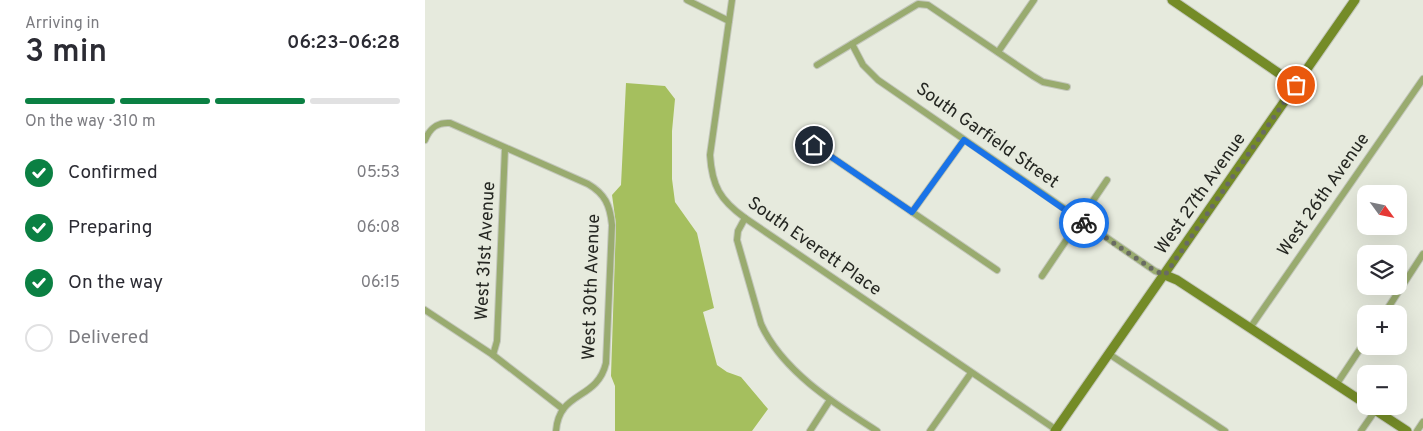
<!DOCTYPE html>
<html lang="en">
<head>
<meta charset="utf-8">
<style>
  :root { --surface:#fff; --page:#f2f2f3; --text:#2b2b33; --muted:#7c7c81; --line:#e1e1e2; --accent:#0b8043 }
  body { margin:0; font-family:Overpass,sans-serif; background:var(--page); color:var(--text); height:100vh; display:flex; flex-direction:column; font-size:19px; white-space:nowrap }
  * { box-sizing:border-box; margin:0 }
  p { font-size:16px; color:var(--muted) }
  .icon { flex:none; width:28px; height:28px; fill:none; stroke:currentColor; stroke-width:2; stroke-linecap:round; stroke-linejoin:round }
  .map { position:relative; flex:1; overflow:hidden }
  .drawer { display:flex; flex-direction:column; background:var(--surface); width:425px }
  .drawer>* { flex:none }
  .needle { width:32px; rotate:123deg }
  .tools { position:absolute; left:932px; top:185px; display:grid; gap:10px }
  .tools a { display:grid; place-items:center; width:50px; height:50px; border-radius:10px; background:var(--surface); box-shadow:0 5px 20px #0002; font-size:25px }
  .pin { position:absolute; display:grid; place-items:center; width:42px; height:42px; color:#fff; margin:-21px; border:2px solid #fff; border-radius:50%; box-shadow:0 1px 5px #0007 }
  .courier { position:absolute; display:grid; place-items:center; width:50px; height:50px; margin:-25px; border:4px solid #1a73e8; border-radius:50%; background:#fff; color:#222; box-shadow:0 1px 6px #0007 }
  .head em { font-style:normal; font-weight:600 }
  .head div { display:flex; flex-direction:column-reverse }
  .head { display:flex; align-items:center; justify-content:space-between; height:85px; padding:0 25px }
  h1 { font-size:32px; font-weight:600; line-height:38px }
  .bar { display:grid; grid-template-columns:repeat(4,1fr); gap:8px 5px; align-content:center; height:60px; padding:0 25px }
  .bar i { height:6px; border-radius:4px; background:var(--line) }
  .bar .current { background:var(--accent) }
  .bar p { grid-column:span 4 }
  ol { padding:0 25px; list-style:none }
  li { display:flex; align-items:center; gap:15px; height:55px }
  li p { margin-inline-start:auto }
  li .icon { padding:5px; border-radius:50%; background:var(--accent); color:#fff; stroke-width:4 }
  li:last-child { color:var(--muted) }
  li i { width:28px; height:28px; border:2px solid var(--line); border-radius:50% }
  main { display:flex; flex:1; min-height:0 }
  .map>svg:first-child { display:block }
  .forest { fill:#a5bf5e }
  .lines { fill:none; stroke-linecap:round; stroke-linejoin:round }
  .street-casing { stroke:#c3c7bb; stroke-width:8 }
  .secondary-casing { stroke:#c3c7bb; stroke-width:11 }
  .street { stroke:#99ab6f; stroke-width:6 }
  .secondary { stroke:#748b27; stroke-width:9 }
  .done { stroke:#696b63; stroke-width:5; stroke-dasharray:0 9 }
  .route { stroke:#1a73e8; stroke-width:6 }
  .labels { text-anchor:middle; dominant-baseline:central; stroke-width:4; stroke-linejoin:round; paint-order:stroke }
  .street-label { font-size:18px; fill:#252722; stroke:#e6eadd }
</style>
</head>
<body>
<main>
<section class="drawer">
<div class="head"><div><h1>3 min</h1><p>Arriving in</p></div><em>06:23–06:28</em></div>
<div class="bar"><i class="current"></i><i class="current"></i><i class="current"></i><i></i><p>On the way · 310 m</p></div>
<ol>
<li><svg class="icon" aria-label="check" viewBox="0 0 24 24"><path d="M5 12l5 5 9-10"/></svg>Confirmed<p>05:53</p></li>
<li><svg class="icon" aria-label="check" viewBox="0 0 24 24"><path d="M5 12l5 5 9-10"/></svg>Preparing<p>06:08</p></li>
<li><svg class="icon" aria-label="check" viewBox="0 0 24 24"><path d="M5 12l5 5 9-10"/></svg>On the way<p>06:15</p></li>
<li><i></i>Delivered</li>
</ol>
</section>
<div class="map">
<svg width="998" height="431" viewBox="0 0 998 431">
  <rect width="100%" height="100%" fill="#e6eadd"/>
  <!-- forest -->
  <path class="forest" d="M 201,83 L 240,86 L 250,99 L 247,131 L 247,179 L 250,202 L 272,233 L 289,308 L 278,312 L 292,365 L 302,372 L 316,377 L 343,409 L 327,431 L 190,431 L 190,386 L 186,376 L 191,224 L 187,195 L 196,185 Z"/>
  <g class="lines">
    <defs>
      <g id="street">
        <path d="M 262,0 L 304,21"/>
        <path d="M 307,0 L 285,155 C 287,186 295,200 320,218 L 633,431"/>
        <path d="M 427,44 L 438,65 L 453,80 L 730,271 L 740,275"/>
        <path d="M 573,52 L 609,0"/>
        <path d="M 392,65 L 493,4 L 503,5 L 608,76 L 618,82 L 642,87"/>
        <path d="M 0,140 C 5,128 12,122 25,123 L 163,184 C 180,194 185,205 187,225 L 181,363 C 172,401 134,390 131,431"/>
        <path d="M 389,145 L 572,270"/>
        <path d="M 487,212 L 539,140"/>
        <path d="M 320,218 L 313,231 L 312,240 L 336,324 C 357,371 410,404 452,431"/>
        <path d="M 617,276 L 682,180"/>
        <path d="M 0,310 L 68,355 L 138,409"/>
        <path d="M 959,314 L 998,254"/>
        <path d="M 825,328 L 998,79"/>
        <path d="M 684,354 L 800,431"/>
        <path d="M 68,355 L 72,341 L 80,148"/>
        <path d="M 911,385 L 941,340"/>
        <path d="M 385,431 L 405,400"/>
        <path d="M 505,431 L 546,373"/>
        <path d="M 936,431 L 950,411"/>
        <path d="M 992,431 L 998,422"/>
      </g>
      <g id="secondary">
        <path d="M 747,0 L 871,85"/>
        <path d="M 740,275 L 752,280 L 941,404"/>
        <path d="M 944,406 L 982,431"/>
        <path d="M 630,431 L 930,0"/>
      </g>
    </defs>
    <!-- street casing -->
    <use href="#street" class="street-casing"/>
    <!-- secondary casing -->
    <use href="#secondary" class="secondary-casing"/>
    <!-- street -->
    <use href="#street" class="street"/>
    <!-- secondary -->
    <use href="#secondary" class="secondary"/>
  </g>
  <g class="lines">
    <!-- done -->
    <path class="done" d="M 659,223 L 730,271 L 740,275 L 871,85"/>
    <!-- route -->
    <path class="route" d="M 389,145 L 487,212 L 539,140 L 659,223"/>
  </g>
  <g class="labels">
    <!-- street labels -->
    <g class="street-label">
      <text transform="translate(562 136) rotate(35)">South Garfield Street</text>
      <text transform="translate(776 194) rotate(-55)">West 27th Avenue</text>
      <text transform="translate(899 195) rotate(-55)">West 26th Avenue</text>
      <text transform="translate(389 247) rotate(35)">South Everett Place</text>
      <text transform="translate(61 251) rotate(-87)">West 31st Avenue</text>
      <text transform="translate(167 287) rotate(-88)">West 30th Avenue</text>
    </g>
  </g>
</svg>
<div class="tools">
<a><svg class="needle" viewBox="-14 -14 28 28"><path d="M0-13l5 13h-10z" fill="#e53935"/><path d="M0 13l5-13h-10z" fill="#7c7c81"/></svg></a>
<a><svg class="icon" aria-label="layers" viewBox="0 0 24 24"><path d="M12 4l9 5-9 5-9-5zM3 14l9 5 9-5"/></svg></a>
<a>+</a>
<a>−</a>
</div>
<div class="pin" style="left:871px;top:85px;background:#ea580c"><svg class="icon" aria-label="bag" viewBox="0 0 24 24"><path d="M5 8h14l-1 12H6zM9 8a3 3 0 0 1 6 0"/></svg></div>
<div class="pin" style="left:389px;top:145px;background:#1f2937"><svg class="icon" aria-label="home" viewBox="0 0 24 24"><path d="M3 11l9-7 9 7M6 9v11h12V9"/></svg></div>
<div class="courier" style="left:659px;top:223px"><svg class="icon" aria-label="bike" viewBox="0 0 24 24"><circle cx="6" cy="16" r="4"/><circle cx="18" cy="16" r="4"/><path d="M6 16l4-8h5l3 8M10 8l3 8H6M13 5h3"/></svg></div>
</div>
</main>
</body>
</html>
